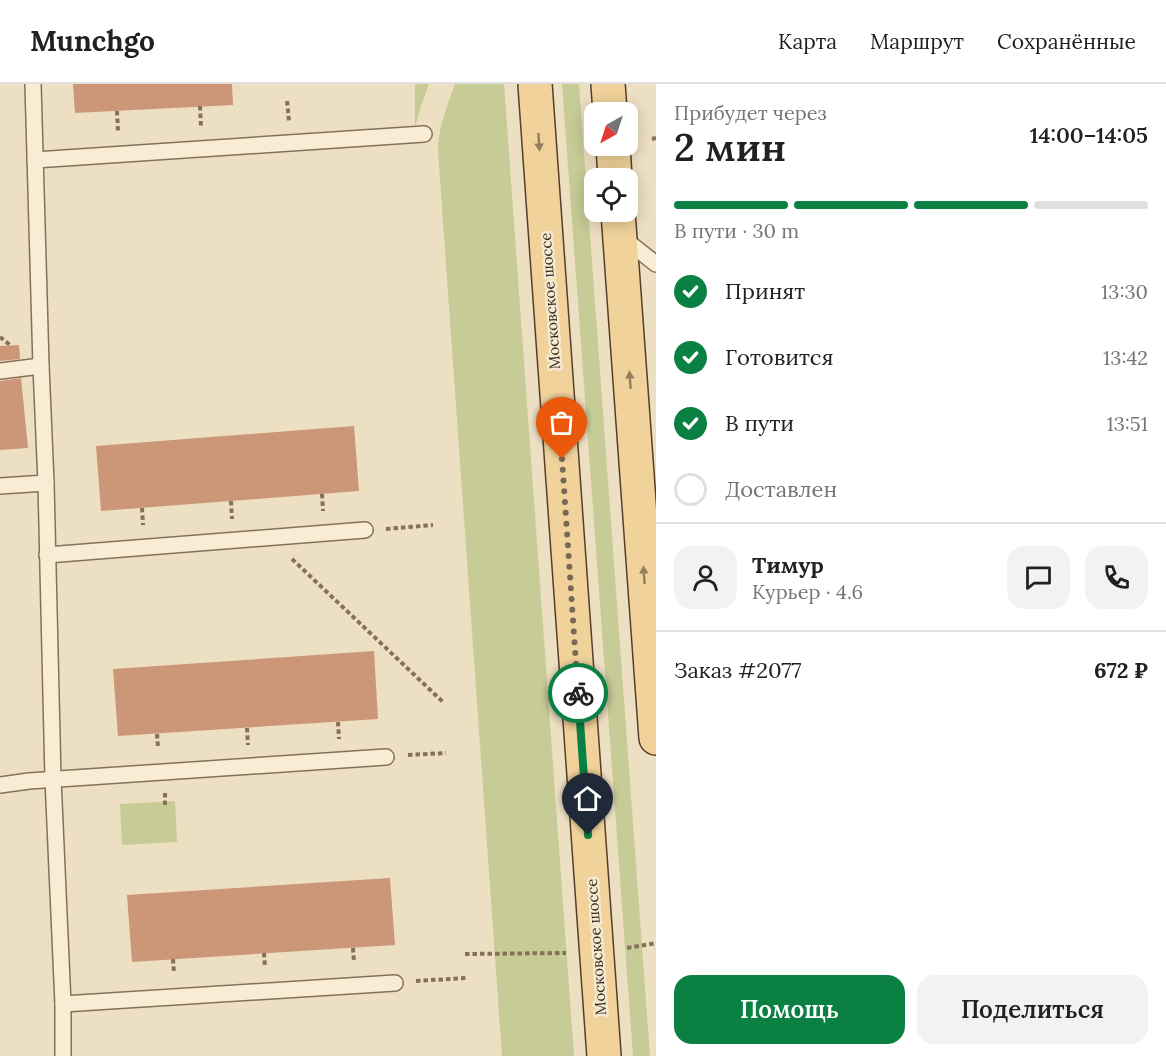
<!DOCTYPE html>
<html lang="ru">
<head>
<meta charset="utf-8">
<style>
  :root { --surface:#fff; --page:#f2f2f2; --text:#202124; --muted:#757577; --line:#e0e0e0; --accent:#0b8043 }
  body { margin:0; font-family:Lora,serif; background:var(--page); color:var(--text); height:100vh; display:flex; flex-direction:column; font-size:22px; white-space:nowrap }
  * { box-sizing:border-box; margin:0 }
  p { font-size:20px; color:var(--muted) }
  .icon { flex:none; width:33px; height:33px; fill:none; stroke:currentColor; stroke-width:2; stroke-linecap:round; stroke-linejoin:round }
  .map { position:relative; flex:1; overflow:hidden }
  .details { display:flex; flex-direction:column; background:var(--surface); width:510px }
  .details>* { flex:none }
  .needle { width:39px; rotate:219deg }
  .buttons { position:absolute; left:584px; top:18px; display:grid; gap:12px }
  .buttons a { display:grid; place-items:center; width:54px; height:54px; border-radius:12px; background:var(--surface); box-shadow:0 3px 15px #0003; font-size:30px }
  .pin { position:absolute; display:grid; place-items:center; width:51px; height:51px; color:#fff; margin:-62px -26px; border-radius:50% 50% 50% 0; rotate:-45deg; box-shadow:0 0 6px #0007 }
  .pin .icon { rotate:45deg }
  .courier { position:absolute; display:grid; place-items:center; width:60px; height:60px; margin:-30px; border:4px solid #0b8043; border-radius:50%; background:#fff; color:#222; box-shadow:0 2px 8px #0007 }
  .head em { font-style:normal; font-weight:600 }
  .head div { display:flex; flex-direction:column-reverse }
  .head { display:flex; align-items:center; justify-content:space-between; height:102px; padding:0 18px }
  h1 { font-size:39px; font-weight:600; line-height:45px }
  .bar { display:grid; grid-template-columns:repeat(4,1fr); gap:9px 6px; align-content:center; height:72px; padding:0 18px }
  .bar i { height:8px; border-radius:4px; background:var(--line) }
  .bar .current { background:var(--accent) }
  .bar p { grid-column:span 4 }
  .line { display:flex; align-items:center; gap:15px; padding:0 18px; border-top:2px solid var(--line) }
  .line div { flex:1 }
  .round { display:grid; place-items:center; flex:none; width:63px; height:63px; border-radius:18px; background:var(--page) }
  ol { padding:0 18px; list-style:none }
  li { display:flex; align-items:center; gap:18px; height:66px }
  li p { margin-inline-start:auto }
  li .icon { padding:6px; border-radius:50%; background:var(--accent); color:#fff; stroke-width:4 }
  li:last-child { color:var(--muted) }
  li i { width:33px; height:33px; border:3px solid var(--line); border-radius:50% }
  .button { display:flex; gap:12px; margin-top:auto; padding:12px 18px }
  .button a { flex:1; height:69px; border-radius:18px; background:var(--accent); color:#fff; font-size:24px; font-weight:600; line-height:69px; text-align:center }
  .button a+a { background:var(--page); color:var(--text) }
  header { display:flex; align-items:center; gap:36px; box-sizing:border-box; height:84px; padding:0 30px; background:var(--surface); border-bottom:2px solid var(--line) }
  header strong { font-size:28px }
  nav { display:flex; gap:33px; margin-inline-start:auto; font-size:21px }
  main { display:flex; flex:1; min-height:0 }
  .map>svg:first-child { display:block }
  .green { fill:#c7cb96 }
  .building { fill:#cb9778 }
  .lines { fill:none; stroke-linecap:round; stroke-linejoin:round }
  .service-casing { stroke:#877059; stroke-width:18 }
  .primary-casing { stroke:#553e2e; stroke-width:36 }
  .path { stroke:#877059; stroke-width:4; stroke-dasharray:4.5 3; stroke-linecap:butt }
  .service { stroke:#f8ecd5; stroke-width:15 }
  .primary { stroke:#f0d29a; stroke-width:33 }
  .oneway { fill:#947e5c }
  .done { stroke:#776957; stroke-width:6; stroke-dasharray:0 10.8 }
  .route { stroke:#0b8043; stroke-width:8 }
  .labels { text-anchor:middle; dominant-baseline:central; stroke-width:5; stroke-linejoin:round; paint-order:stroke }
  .street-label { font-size:15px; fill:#37291d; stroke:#f5e9d1 }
</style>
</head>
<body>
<header>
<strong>Munchgo</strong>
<nav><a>Карта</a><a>Маршрут</a><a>Сохранённые</a></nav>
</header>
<main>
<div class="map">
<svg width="656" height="972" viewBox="0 0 656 972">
  <rect width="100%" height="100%" fill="#eddfc2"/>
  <!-- green -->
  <g class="green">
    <path d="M 415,0 L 429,0 L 420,25 L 415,44 Z"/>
    <path d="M 455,0 L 504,0 L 574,972 L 502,972 L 438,67 C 438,43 447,23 455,0 Z"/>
    <path d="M 562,0 L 579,0 L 650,972 L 633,972 Z"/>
    <path d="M 175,717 L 177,758 L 122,761 L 120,720 Z"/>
  </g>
  <!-- building -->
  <g class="building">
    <path d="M 73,0 L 232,0 L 233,21 L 75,29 Z"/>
    <path d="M 19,261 L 20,275 L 0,277 L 0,262 Z"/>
    <path d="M 21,294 L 28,364 L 0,366 L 0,297 Z"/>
    <path d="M 354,342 L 359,407 L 101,427 L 96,362 Z"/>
    <path d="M 374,567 L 378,635 L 118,652 L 113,585 Z"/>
    <path d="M 390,794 L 395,861 L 132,878 L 127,811 Z"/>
  </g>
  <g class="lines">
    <defs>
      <g id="service">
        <path d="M 33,0 L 41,282 L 46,399 L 53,695 L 63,920 L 63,972"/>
        <path d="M 35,76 L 424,50"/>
        <path d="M 623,154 L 656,180"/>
        <path d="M 0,287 L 41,282"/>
        <path d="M 0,402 L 46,399"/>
        <path d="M 47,471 L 365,446"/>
        <path d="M 0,701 L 29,697 L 386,673"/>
        <path d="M 63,920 L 395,899"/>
      </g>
      <g id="primary">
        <path d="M 535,0 L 604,972"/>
        <path d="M 608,0 L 610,28"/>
        <path d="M 613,62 L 615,94"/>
        <path d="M 618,128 L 656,654"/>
      </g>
    </defs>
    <!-- service casing -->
    <use href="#service" class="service-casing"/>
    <!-- primary casing -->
    <use href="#primary" class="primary-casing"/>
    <!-- path -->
    <g class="path">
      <path d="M 287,17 L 289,37"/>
      <path d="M 200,22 L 201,43"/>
      <path d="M 117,27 L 118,47"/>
      <path d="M 652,55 L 656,54"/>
      <path d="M 0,253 L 10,261"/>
      <path d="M 322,410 L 323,427"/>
      <path d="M 231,417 L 232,435"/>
      <path d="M 142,424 L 143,441"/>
      <path d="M 386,445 L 433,441"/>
      <path d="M 292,475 L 443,618"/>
      <path d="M 338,638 L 339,655"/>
      <path d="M 247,644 L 248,661"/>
      <path d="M 157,650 L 158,664"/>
      <path d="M 408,671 L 446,669"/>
      <path d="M 165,709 L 165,723"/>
      <path d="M 353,864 L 354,878"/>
      <path d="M 627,864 L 656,859"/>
      <path d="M 264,869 L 265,884"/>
      <path d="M 465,870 L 566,869"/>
      <path d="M 173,875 L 174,889"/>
      <path d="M 416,897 L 466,894"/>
    </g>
    <!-- service -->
    <use href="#service" class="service"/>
    <!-- primary -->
    <use href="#primary" class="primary"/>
  </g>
  <!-- one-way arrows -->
  <defs><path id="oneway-solid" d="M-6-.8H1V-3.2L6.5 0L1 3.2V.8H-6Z" transform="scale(1.5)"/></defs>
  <g class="oneway">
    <use href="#oneway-solid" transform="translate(539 58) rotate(86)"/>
    <use href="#oneway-solid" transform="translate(630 296) rotate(-94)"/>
    <use href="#oneway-solid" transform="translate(644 491) rotate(-94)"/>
  </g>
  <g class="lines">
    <!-- done -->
    <path class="done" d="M 562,375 L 578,609"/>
    <!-- route -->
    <path class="route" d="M 578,609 L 588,751"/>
  </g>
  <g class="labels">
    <!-- street labels -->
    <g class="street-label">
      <text transform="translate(550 217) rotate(-94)">Московское шоссе</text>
      <text transform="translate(596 863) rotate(-94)">Московское шоссе</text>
    </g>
  </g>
</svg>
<div class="buttons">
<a><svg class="needle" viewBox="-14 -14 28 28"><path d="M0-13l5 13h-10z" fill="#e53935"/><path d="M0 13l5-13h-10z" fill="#757577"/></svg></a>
<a><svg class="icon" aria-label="locate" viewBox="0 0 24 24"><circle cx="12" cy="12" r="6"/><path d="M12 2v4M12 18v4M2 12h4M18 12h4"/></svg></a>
</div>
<div class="pin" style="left:562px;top:375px;background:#ea580c"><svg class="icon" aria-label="bag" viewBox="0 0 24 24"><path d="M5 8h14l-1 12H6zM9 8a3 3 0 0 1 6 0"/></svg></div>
<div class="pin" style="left:588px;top:751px;background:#1f2937"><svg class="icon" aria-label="home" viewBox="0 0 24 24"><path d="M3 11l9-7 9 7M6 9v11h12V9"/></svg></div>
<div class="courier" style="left:578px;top:609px"><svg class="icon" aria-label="bike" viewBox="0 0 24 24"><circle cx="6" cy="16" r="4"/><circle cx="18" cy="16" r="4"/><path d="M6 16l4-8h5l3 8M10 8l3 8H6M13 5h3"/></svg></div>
</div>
<section class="details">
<div class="head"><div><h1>2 мин</h1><p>Прибудет через</p></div><em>14:00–14:05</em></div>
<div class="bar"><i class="current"></i><i class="current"></i><i class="current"></i><i></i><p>В пути · 30 m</p></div>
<ol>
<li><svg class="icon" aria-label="check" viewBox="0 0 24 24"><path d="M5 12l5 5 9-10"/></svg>Принят<p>13:30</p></li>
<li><svg class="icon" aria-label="check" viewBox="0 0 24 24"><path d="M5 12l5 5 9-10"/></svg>Готовится<p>13:42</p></li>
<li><svg class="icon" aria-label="check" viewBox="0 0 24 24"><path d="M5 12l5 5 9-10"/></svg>В пути<p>13:51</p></li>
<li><i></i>Доставлен</li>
</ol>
<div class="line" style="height:108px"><a class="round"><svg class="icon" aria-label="person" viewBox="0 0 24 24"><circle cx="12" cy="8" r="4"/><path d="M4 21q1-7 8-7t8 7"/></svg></a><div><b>Тимур</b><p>Курьер · 4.6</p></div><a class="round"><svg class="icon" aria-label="chat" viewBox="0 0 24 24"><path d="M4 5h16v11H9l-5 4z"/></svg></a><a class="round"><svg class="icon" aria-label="phone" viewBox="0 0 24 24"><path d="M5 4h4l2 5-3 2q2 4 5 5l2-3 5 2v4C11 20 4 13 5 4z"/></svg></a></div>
<div class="line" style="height:78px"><div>Заказ #2077</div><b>672 ₽</b></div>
<div class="button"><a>Помощь</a><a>Поделиться</a></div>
</section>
</main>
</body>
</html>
